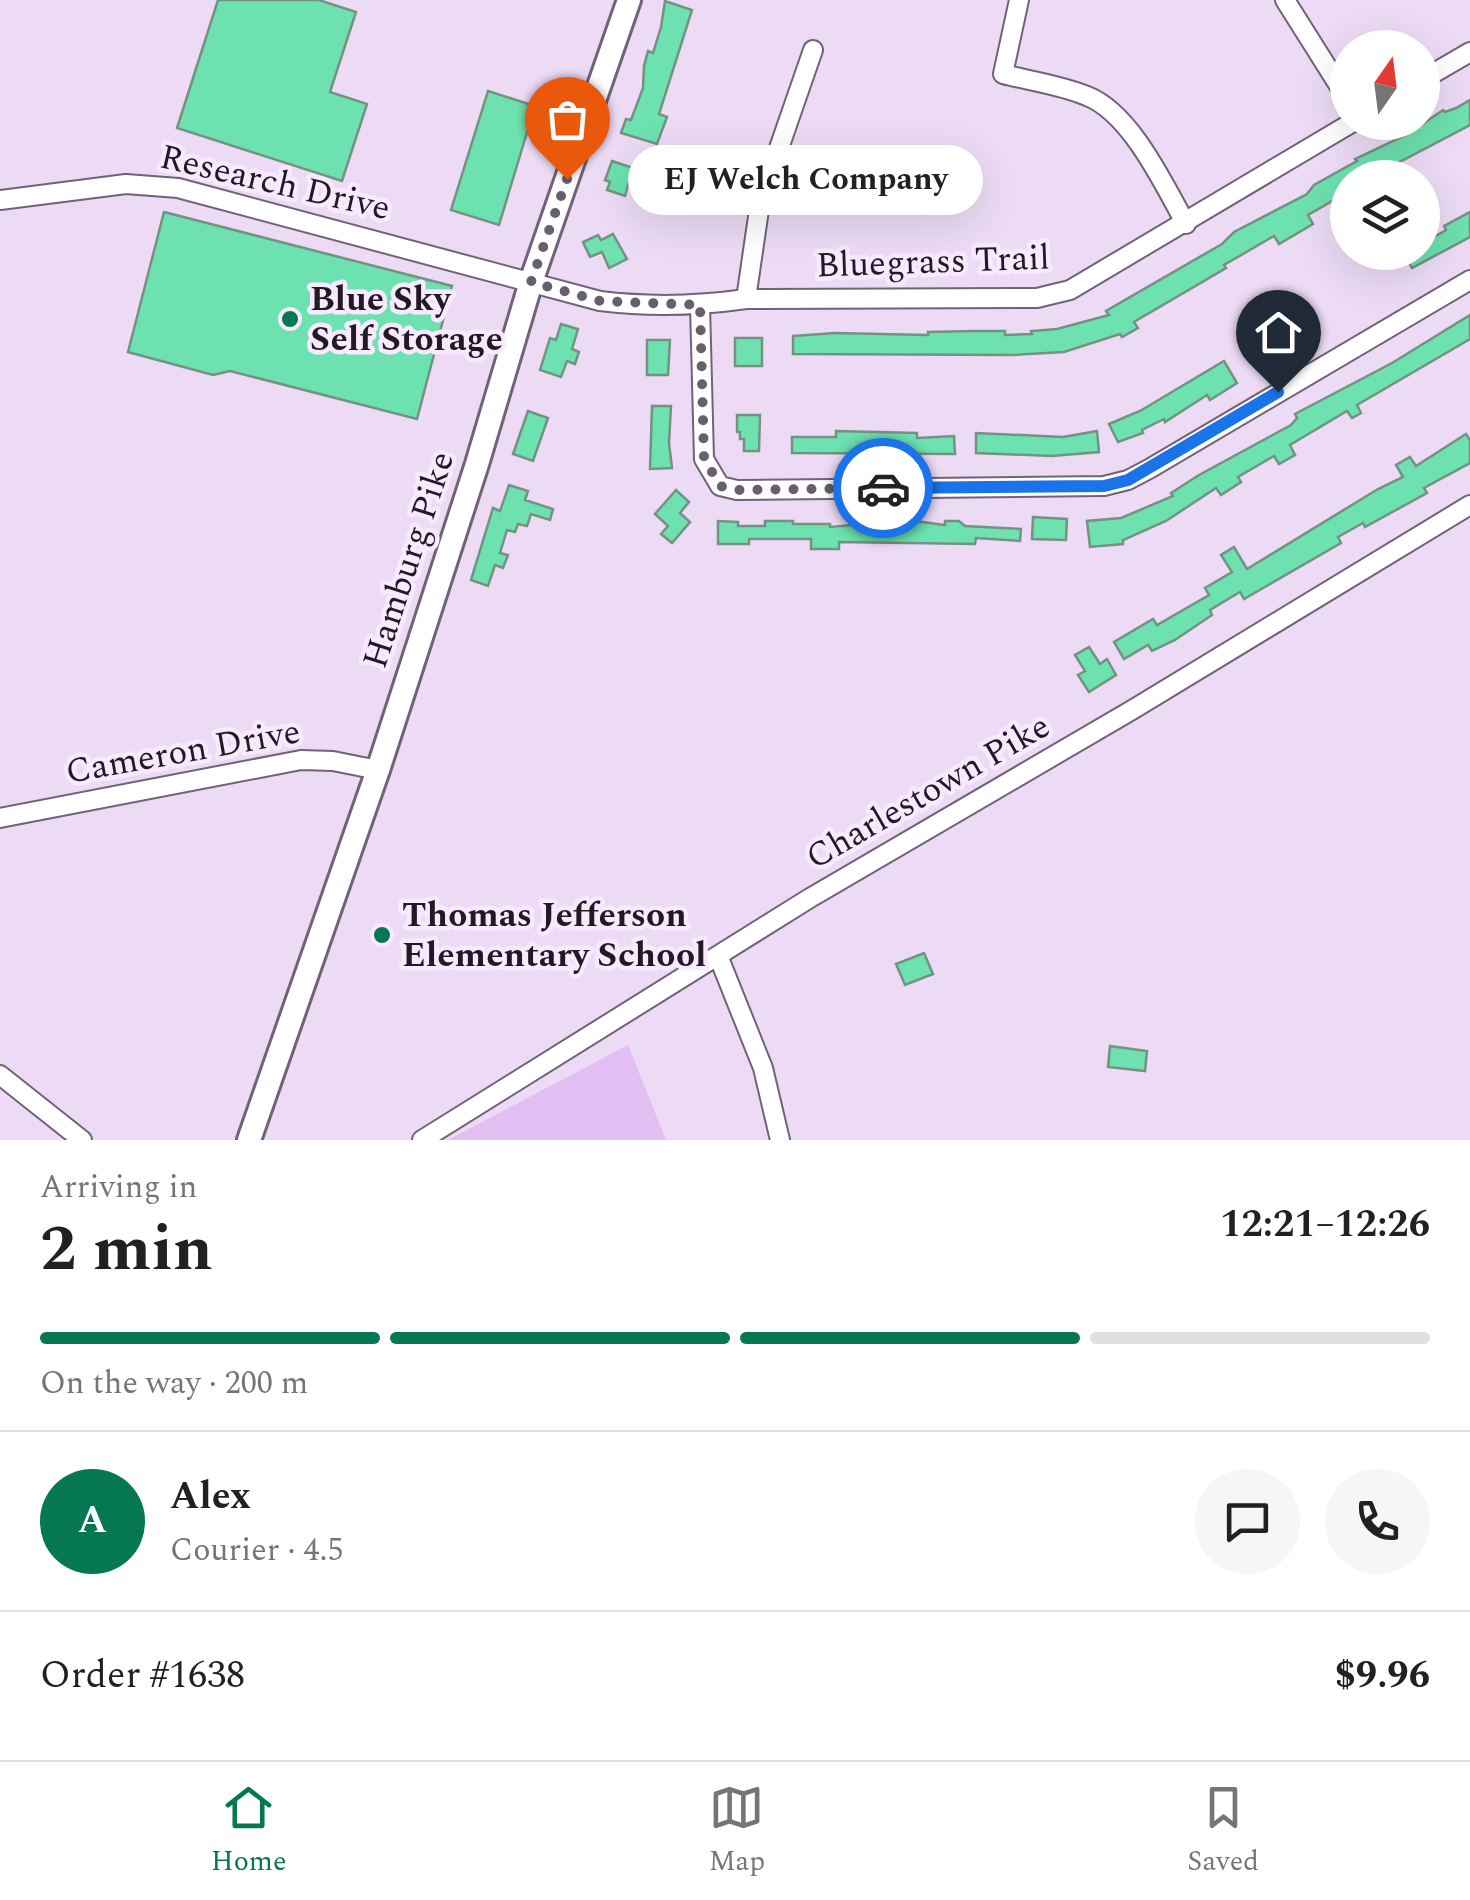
<!DOCTYPE html>
<html lang="en">
<head>
<meta charset="utf-8">
<style>
  :root { --surface:#fff; --page:#f6f6f6; --text:#202124; --muted:#757577; --line:#e0e0e0; --accent:#057853 }
  body { margin:0; font-family:Spectral,serif; background:var(--page); color:var(--text); height:100vh; display:flex; flex-direction:column; font-size:38px; white-space:nowrap }
  * { box-sizing:border-box; margin:0 }
  p { font-size:32px; color:var(--muted) }
  .icon { flex:none; width:55px; height:55px; fill:none; stroke:currentColor; stroke-width:2; stroke-linecap:round; stroke-linejoin:round }
  .map { position:relative; height:1140px; overflow:hidden }
  .details { display:flex; flex-direction:column; background:var(--surface); flex:1 }
  .details>* { flex:none }
  .needle { width:65px; rotate:14deg }
  .controls { position:absolute; left:1330px; top:30px; display:grid; gap:20px }
  .controls a { display:grid; place-items:center; width:110px; height:110px; border-radius:50%; background:var(--surface); box-shadow:0 10px 40px #0002; font-size:50px }
  .pin { position:absolute; display:grid; place-items:center; width:85px; height:85px; color:#fff; margin:-102px -42px; border-radius:50% 50% 50% 0; rotate:-45deg; box-shadow:0 0 10px #0007 }
  .pin .icon { rotate:45deg }
  .courier { position:absolute; display:grid; place-items:center; width:100px; height:100px; margin:-50px; border:8px solid #1a73e8; border-radius:50%; background:#fff; color:#222; box-shadow:0 2px 12px #0007 }
  .bubble { position:absolute; height:70px; border-radius:35px; background:var(--surface); box-shadow:0 10px 40px #0002; font-size:32px; font-weight:700; line-height:70px; text-align:center }
  .head em { font-style:normal; font-weight:700 }
  .head div { display:flex; flex-direction:column-reverse }
  .head { display:flex; align-items:center; justify-content:space-between; height:170px; padding:0 40px }
  h1 { font-size:65px; font-weight:700; line-height:75px }
  .bar { display:grid; grid-template-columns:repeat(4,1fr); gap:15px 10px; align-content:center; height:120px; padding:0 40px }
  .bar i { height:12px; border-radius:8px; background:var(--line) }
  .bar .current { background:var(--accent) }
  .bar p { grid-column:span 4 }
  .line { display:flex; align-items:center; gap:25px; padding:0 40px; border-top:2px solid var(--line) }
  .line div { flex:1 }
  .round { display:grid; place-items:center; flex:none; width:105px; height:105px; border-radius:52px; background:var(--page) }
  .menu { display:flex; justify-content:space-around; align-items:center; height:140px; border-top:2px solid var(--line); background:var(--surface); font-size:28px; color:var(--muted) }
  .menu a { display:grid; justify-items:center; gap:5px }
  .menu .current { color:var(--accent) }
  .map>svg:first-child { display:block }
  .green { fill:#e3bef3 }
  .building { fill:#6de1af; stroke:#749283; stroke-width:2.5 }
  .lines { fill:none; stroke-linecap:round; stroke-linejoin:round }
  .minor-casing { stroke:#716278; stroke-width:22 }
  .major-casing { stroke:#716278; stroke-width:28 }
  .minor { stroke:#fff; stroke-width:18 }
  .major { stroke:#fff; stroke-width:22 }
  .done { stroke:#685e6c; stroke-width:10; stroke-dasharray:0 18 }
  .route { stroke:#1a73e8; stroke-width:12 }
  .poi-dot { fill:#057853; stroke:#f8e9fe; stroke-width:4 }
  .labels { text-anchor:middle; dominant-baseline:central; stroke-width:9; stroke-linejoin:round; paint-order:stroke }
  .street-label { font-size:35px; fill:#211a23; stroke:#f8e9fe }
  .poi-label { font-size:35px; font-weight:bold; fill:#211a23; stroke:#f8e9fe; text-anchor:start }
</style>
</head>
<body>
<div class="map">
<svg width="1470" height="1140" viewBox="0 0 1470 1140">
  <rect width="100%" height="100%" fill="#eddbf5"/>
  <!-- green -->
  <path class="green" d="M 628,1045 L 666,1140 L 448,1140 Z"/>
  <!-- building -->
  <g class="building">
    <path d="M 218,0 L 319,0 L 356,12 L 330,92 L 367,104 L 342,181 L 177,128 Z"/>
    <path d="M 665,1 L 692,10 L 659,114 L 667,117 L 657,144 L 621,133 L 626,119 L 631,120 L 643,88 L 644,66 L 648,51 L 653,53 L 661,27 Z"/>
    <path d="M 488,91 L 535,106 L 499,225 L 451,210 Z"/>
    <path d="M 1470,100 L 1470,125 L 1369,178 L 1348,178 L 1348,192 L 1308,215 L 1313,224 L 1279,244 L 1274,236 L 1224,265 L 1226,268 L 1134,322 L 1138,328 L 1122,337 L 1120,334 L 1064,352 L 1012,355 L 793,354 L 793,336 L 835,333 L 928,335 L 928,332 L 974,331 L 1005,331 L 1005,335 L 1032,334 L 1031,331 L 1057,329 L 1109,315 L 1106,311 L 1222,244 L 1234,232 L 1307,194 L 1314,185 L 1357,161 L 1355,159 L 1408,134 L 1443,110 L 1445,112 L 1456,108 Z"/>
    <path d="M 612,161 L 633,168 L 625,196 L 607,190 L 610,182 L 605,180 Z"/>
    <path d="M 164,212 L 452,286 L 417,419 L 230,371 L 213,375 L 128,352 Z"/>
    <path d="M 1470,212 L 1470,237 L 1412,268 L 1403,252 L 1422,252 L 1422,244 L 1446,230 L 1444,226 Z"/>
    <path d="M 613,234 L 627,259 L 609,268 L 602,252 L 590,257 L 583,242 L 598,235 L 601,240 Z"/>
    <path d="M 1307,311 L 1317,326 L 1289,345 L 1279,330 Z"/>
    <path d="M 1470,315 L 1470,339 L 1357,405 L 1361,413 L 1352,418 L 1347,411 L 1290,445 L 1295,455 L 1279,464 L 1274,456 L 1238,477 L 1241,482 L 1221,495 L 1216,488 L 1166,521 L 1123,540 L 1123,544 L 1090,547 L 1087,521 L 1121,518 L 1173,496 L 1171,493 L 1199,475 L 1291,425 L 1297,418 L 1295,414 L 1392,363 Z"/>
    <path d="M 561,324 L 578,329 L 572,349 L 579,352 L 575,364 L 567,361 L 561,377 L 540,370 L 550,338 L 556,340 Z"/>
    <rect x="735" y="338" width="27" height="28"/>
    <path d="M 647,340 L 670,340 L 668,375 L 647,375 Z"/>
    <path d="M 1224,361 L 1237,383 L 1210,400 L 1207,395 L 1165,422 L 1164,419 L 1142,430 L 1143,433 L 1118,442 L 1109,424 L 1140,411 Z"/>
    <path d="M 652,406 L 671,406 L 669,443 L 672,468 L 650,469 Z"/>
    <path d="M 528,411 L 548,418 L 533,461 L 513,454 Z"/>
    <path d="M 737,415 L 760,415 L 759,451 L 744,451 L 744,439 L 740,439 L 740,432 L 737,432 Z"/>
    <path d="M 836,431 L 917,433 L 917,438 L 954,436 L 955,454 L 792,453 L 792,437 L 836,437 Z"/>
    <path d="M 1097,431 L 1099,452 L 1052,456 L 976,453 L 976,433 L 1063,437 Z"/>
    <path d="M 1466,434 L 1470,440 L 1470,463 L 1424,488 L 1427,493 L 1365,527 L 1363,523 L 1338,537 L 1341,543 L 1244,599 L 1240,592 L 1210,610 L 1212,615 L 1175,640 L 1152,651 L 1148,645 L 1124,659 L 1114,642 L 1153,619 L 1157,625 L 1209,595 L 1205,588 L 1232,572 L 1221,555 L 1234,547 L 1247,569 L 1378,489 L 1403,477 L 1396,465 L 1410,457 L 1416,466 Z"/>
    <path d="M 509,485 L 528,491 L 525,500 L 553,509 L 550,520 L 531,514 L 527,526 L 518,524 L 515,532 L 507,530 L 500,553 L 508,555 L 503,568 L 495,565 L 488,586 L 471,580 L 493,508 L 500,511 Z"/>
    <path d="M 676,490 L 689,502 L 680,513 L 690,522 L 672,543 L 661,534 L 668,526 L 655,514 Z"/>
    <path d="M 1033,517 L 1067,519 L 1066,540 L 1032,539 Z"/>
    <path d="M 907,520 L 945,525 L 945,521 L 959,521 L 965,526 L 1021,529 L 1020,541 L 976,538 L 975,544 L 839,542 L 839,549 L 811,549 L 811,539 L 749,539 L 749,544 L 718,544 L 718,521 L 738,522 L 738,526 L 765,526 L 765,521 L 793,521 L 793,524 L 830,524 L 830,527 L 885,522 L 885,525 L 907,526 Z"/>
    <path d="M 1089,647 L 1100,664 L 1107,659 L 1116,675 L 1089,692 L 1078,675 L 1085,671 L 1075,655 Z"/>
    <path d="M 924,953 L 933,974 L 905,985 L 896,964 Z"/>
    <path d="M 1110,1046 L 1147,1051 L 1145,1071 L 1108,1067 Z"/>
  </g>
  <g class="lines">
    <defs>
      <g id="minor">
        <path d="M 1019,0 L 1003,74 C 1030,81 1061,85 1087,96 C 1131,113 1164,185 1186,224"/>
        <path d="M 1285,0 L 1348,100"/>
        <path d="M 1422,80 L 1470,52"/>
        <path d="M 0,200 L 126,184 L 178,188 L 600,301 C 649,307 697,306 746,299 L 1037,298 L 1070,290 L 1353,122"/>
        <path d="M 746,299 L 760,203 L 813,50"/>
        <path d="M 700,305 L 704,459 L 720,486 L 737,490 L 1104,486 L 1128,480 L 1149,469 L 1470,280"/>
        <path d="M 0,818 L 301,760 L 333,761 L 378,770"/>
        <path d="M 719,958 L 763,1068 L 780,1140"/>
        <path d="M 0,1075 L 82,1140"/>
        <path d="M 422,1140 L 810,898 L 1132,710 L 1470,505"/>
      </g>
      <path id="major" d="M 249,1140 L 378,770 L 477,464 L 531,282 L 629,0"/>
    </defs>
    <!-- minor casing -->
    <use href="#minor" class="minor-casing"/>
    <!-- major casing -->
    <use href="#major" class="major-casing"/>
    <!-- minor -->
    <use href="#minor" class="minor"/>
    <!-- major -->
    <use href="#major" class="major"/>
  </g>
  <g class="lines">
    <!-- done -->
    <path class="done" d="M 567,179 L 531,282 L 600,301 L 700,305 L 704,458 L 720,486 L 737,490 L 883,488"/>
    <!-- route -->
    <path class="route" d="M 883,488 L 1104,486 L 1128,480 L 1278,392"/>
  </g>
  <!-- markers -->
  <g class="poi-dot">
    <circle cx="290" cy="319" r="10"/>
    <circle cx="382" cy="935" r="10"/>
  </g>
  <g class="labels">
    <!-- street labels -->
    <g class="street-label">
      <text transform="translate(275 183) rotate(13)">Research Drive</text>
      <text transform="translate(933 262) rotate(-2)">Bluegrass Trail</text>
      <text transform="translate(409 560) rotate(-72)">Hamburg Pike</text>
      <text transform="translate(183 752) rotate(-10)">Cameron Drive</text>
      <text transform="translate(928 792) rotate(-30)">Charlestown Pike</text>
    </g>
    <!-- poi labels -->
    <g class="poi-label">
      <text x="310" y="299">Blue Sky<tspan x="310" dy="40">Self Storage</tspan></text>
      <text x="402" y="915">Thomas Jefferson<tspan x="402" dy="40">Elementary School</tspan></text>
    </g>
  </g>
</svg>
<div class="controls">
<a><svg class="needle" viewBox="-14 -14 28 28"><path d="M0-13l5 13h-10z" fill="#e53935"/><path d="M0 13l5-13h-10z" fill="#757577"/></svg></a>
<a><svg class="icon" aria-label="layers" viewBox="0 0 24 24"><path d="M12 4l9 5-9 5-9-5zM3 14l9 5 9-5"/></svg></a>
</div>
<div class="pin" style="left:567px;top:179px;background:#ea580c"><svg class="icon" aria-label="bag" viewBox="0 0 24 24"><path d="M5 8h14l-1 12H6zM9 8a3 3 0 0 1 6 0"/></svg></div>
<div class="pin" style="left:1278px;top:392px;background:#1f2937"><svg class="icon" aria-label="home" viewBox="0 0 24 24"><path d="M3 11l9-7 9 7M6 9v11h12V9"/></svg></div>
<div class="courier" style="left:883px;top:488px"><svg class="icon" aria-label="car" viewBox="0 0 24 24"><path d="M5 17H2v-5l4-1 3-4h7l3 4 3 1v5h-3M9 17h6M6 11h13"/><circle cx="7" cy="17" r="2"/><circle cx="17" cy="17" r="2"/></svg></div>
<div class="bubble" style="left:628px;top:145px;width:355px">EJ Welch Company</div>
</div>
<section class="details">
<div class="head"><div><h1>2 min</h1><p>Arriving in</p></div><em>12:21–12:26</em></div>
<div class="bar"><i class="current"></i><i class="current"></i><i class="current"></i><i></i><p>On the way · 200 m</p></div>
<div class="line" style="height:180px"><b class="round" style="background:var(--accent);color:#fff">A</b><div><b>Alex</b><p>Courier · 4.5</p></div><a class="round"><svg class="icon" aria-label="chat" viewBox="0 0 24 24"><path d="M4 5h16v11H9l-5 4z"/></svg></a><a class="round"><svg class="icon" aria-label="phone" viewBox="0 0 24 24"><path d="M5 4h4l2 5-3 2q2 4 5 5l2-3 5 2v4C11 20 4 13 5 4z"/></svg></a></div>
<div class="line" style="height:130px"><div>Order #1638</div><b>$9.96</b></div>
</section>
<nav class="menu">
<a class="current"><svg class="icon" aria-label="home" viewBox="0 0 24 24"><path d="M3 11l9-7 9 7M6 9v11h12V9"/></svg>Home</a>
<a><svg class="icon" aria-label="map" viewBox="0 0 24 24"><path d="M3 6l6-2 6 2 6-2v14l-6 2-6-2-6 2zM9 4v14M15 6v14"/></svg>Map</a>
<a><svg class="icon" aria-label="saved" viewBox="0 0 24 24"><path d="M7 4h10v16l-5-4-5 4z"/></svg>Saved</a>
</nav>
</body>
</html>
